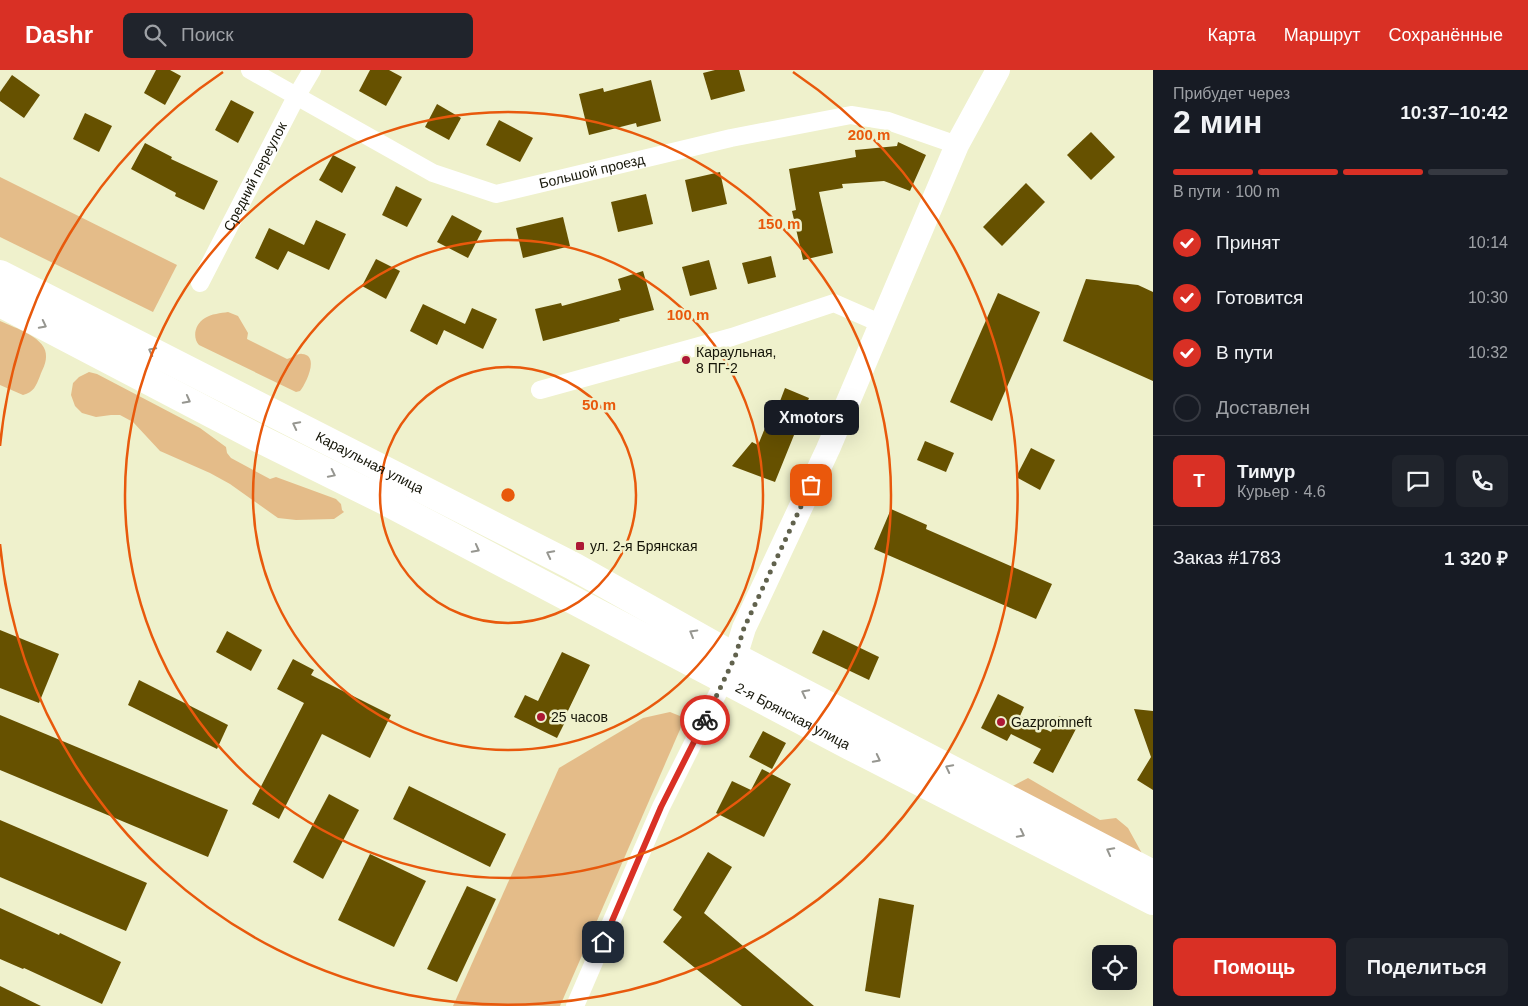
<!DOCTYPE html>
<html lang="ru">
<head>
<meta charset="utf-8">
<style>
  :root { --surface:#171b24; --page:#20242c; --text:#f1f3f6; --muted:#9ea1a6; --line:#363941; --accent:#d93025 }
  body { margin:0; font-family:Arial,sans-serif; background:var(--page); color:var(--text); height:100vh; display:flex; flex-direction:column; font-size:19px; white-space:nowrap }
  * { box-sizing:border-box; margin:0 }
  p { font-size:16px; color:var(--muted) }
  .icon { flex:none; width:28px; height:28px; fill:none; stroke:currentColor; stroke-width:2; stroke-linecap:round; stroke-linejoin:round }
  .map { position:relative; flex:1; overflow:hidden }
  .panel { display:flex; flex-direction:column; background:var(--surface); width:375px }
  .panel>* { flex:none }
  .fabs { position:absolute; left:1092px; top:875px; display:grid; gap:10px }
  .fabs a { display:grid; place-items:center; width:45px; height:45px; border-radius:8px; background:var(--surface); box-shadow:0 5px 20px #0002; font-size:25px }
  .pin { position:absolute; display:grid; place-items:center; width:42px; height:42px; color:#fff; margin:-21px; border-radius:10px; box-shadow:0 2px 8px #0006 }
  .courier { position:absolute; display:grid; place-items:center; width:50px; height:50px; margin:-25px; border:4px solid #d93025; border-radius:50%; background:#fff; color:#222; box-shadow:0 1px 6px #0007 }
  .bubble { position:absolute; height:35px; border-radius:8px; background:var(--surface); box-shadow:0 5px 20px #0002; font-size:16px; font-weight:700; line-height:35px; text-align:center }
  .overview em { font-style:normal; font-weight:700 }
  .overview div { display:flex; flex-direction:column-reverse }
  .overview { display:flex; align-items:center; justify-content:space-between; height:85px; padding:0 20px }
  h1 { font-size:32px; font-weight:700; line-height:38px }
  .bar { display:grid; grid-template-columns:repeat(4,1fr); gap:8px 5px; align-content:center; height:60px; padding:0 20px }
  .bar i { height:6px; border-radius:4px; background:var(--line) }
  .bar .active { background:var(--accent) }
  .bar p { grid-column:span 4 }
  .line { display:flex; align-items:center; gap:12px; padding:0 20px; border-top:1px solid var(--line) }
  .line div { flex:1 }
  .round { display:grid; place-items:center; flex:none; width:52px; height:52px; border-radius:8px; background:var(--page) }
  ol { padding:0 20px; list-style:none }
  li { display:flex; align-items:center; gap:15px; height:55px }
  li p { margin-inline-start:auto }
  li .icon { padding:5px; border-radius:50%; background:var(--accent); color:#fff; stroke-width:4 }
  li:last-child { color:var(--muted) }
  li i { width:28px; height:28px; border:2px solid var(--line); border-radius:50% }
  .primary-button { display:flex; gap:10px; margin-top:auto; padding:10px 20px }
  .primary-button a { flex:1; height:58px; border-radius:8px; background:var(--accent); color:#fff; font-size:20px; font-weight:700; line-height:58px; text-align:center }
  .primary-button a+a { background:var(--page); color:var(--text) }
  header { display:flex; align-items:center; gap:30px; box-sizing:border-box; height:70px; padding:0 25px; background:var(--accent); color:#fff }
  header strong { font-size:24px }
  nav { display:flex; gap:28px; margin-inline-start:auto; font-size:18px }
  .search { width:350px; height:45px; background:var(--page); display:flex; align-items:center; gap:12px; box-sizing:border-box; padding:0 18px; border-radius:8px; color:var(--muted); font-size:19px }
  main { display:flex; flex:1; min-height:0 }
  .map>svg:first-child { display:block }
  .green { fill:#e4bc89 }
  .building { fill:#665100 }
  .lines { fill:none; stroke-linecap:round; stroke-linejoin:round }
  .street { stroke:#fff; stroke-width:18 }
  .secondary { stroke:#fff; stroke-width:24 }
  .primary { stroke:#fff; stroke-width:28 }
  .oneway { stroke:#969690 }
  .done { stroke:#61624d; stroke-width:5; stroke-dasharray:0 9 }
  .route { stroke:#d93025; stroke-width:6 }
  .ring { fill:none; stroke:#e8590c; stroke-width:2.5 }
  .poi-dot { fill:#ad1835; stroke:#eff1cc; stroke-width:2 }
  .labels { text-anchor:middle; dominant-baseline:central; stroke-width:5; stroke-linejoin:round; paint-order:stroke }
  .street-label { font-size:14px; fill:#151508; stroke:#eff1cc }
  .poi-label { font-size:14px; fill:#151508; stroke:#eff1cc; text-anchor:start }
  .centre { fill:#e8590c; stroke:#eff1cc; stroke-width:2.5 }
  .ring-label { font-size:15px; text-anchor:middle; font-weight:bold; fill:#e8590c; stroke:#eff1cc; stroke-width:5; stroke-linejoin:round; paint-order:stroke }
</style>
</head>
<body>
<header>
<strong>Dashr</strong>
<div class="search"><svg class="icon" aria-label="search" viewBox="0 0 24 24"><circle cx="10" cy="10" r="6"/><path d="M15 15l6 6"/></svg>Поиск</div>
<nav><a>Карта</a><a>Маршрут</a><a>Сохранённые</a></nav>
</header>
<main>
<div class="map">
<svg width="1153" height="936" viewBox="0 0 1153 936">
  <rect width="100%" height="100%" fill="#eff1cc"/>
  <!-- green -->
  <g class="green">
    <path d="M 0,107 L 177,195 L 153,242 L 0,167 Z"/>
    <path d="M 228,242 L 238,246 L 248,263 L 247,269 L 287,289 C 292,288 298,283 302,284 C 320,285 306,314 300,321 L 296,322 L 199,275 C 192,267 195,254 205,248 C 211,244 221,243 228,242 Z"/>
    <path d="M 0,251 C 15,258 48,268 46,287 C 46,294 42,300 40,306 C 36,316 34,322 23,325 L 0,315 Z"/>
    <path d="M 89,302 L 97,304 L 200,358 L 226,377 L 227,383 L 231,388 L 270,409 L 276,407 L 336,429 L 341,434 L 342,440 L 344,442 L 334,449 L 296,450 L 278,448 L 230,414 L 210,403 L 160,381 L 133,352 L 120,345 L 111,345 L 96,347 L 82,343 L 75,336 L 71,325 L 73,313 L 79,307 Z"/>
    <path d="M 670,642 L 685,648 L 560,936 L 453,936 L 559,698 L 643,648 Z"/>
    <path d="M 1028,708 L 1100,750 L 1116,748 L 1128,758 L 1144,787 L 1011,717 Z"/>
  </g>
  <!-- building -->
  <g class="building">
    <path d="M 156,0 L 170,0 L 181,6 L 165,35 L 144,23 Z"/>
    <path d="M 370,0 L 389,0 L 402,7 L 386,36 L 359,21 Z"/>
    <path d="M 715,0 L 739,0 L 745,21 L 711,30 L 703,3 Z"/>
    <path d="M 12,5 L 40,25 L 24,48 L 0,31 L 0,22 Z"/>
    <path d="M 651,10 L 661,51 L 637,57 L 636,53 L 589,65 L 579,24 L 603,18 L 604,22 Z"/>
    <path d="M 231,30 L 254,42 L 238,73 L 215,60 Z"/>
    <path d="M 437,34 L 461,48 L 449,70 L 425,57 Z"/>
    <path d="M 85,43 L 112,56 L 99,82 L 73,69 Z"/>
    <path d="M 499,50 L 533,68 L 520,92 L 486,75 Z"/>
    <path d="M 1091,62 L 1115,87 L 1091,110 L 1067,85 Z"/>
    <path d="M 898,72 L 926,85 L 910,121 L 884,111 L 842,114 L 843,118 L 819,122 L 833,183 L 803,190 L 792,141 L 796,140 L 789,99 L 856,87 L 855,80 L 897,76 Z"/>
    <path d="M 145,73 L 172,87 L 171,89 L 218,111 L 204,140 L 175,126 L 176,123 L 131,99 Z"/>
    <path d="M 333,85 L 356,97 L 342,123 L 319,110 Z"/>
    <path d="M 720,102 L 727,134 L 692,142 L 685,110 Z"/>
    <path d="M 1026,113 L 1045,132 L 1002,176 L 983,157 Z"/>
    <path d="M 396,116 L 422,129 L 407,157 L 382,145 Z"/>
    <path d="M 646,124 L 653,154 L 618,162 L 611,132 Z"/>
    <path d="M 452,145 L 482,161 L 468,188 L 437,172 Z"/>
    <path d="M 563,147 L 570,176 L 523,188 L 516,158 Z"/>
    <path d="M 316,150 L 346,164 L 329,200 L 288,181 L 278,200 L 255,188 L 269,158 L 304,175 Z"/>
    <path d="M 771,186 L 776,207 L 748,214 L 742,193 Z"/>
    <path d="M 376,189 L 400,201 L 386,229 L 362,216 Z"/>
    <path d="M 709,190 L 717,219 L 690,226 L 682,197 Z"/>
    <path d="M 643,201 L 654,240 L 619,249 L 620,251 L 543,271 L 535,239 L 561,233 L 562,236 L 621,220 L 618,209 Z"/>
    <path d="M 1086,209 L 1138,215 L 1153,222 L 1153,311 L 1063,271 Z"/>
    <path d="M 998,223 L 1040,242 L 992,351 L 950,332 Z"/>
    <path d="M 423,234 L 465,254 L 472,238 L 497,249 L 483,279 L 444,260 L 437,275 L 410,261 Z"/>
    <path d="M 785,318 L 809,328 L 775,412 L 732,396 L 752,372 L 758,375 L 765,358 L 769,360 Z"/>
    <path d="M 925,371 L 954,383 L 946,402 L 917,390 Z"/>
    <path d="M 1031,378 L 1055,390 L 1040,420 L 1016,407 Z"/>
    <path d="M 891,439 L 927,455 L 926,459 L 1052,514 L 1036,549 L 874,479 Z"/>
    <path d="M 0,560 L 59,584 L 39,633 L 0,618 Z"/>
    <path d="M 823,560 L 879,587 L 869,610 L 812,583 Z"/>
    <path d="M 227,561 L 262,580 L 251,601 L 216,582 Z"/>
    <path d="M 562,582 L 590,595 L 566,645 L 568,646 L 557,668 L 514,647 L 525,625 L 538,631 Z"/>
    <path d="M 293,589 L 314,600 L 311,605 L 391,645 L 370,688 L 322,664 L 279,749 L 252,734 L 304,633 L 277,619 Z"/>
    <path d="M 139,610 L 228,655 L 217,679 L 128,635 Z"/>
    <path d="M 998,624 L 1024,637 L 1020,646 L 1051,662 L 1059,646 L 1078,655 L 1053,703 L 1033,693 L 1041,679 L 1011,664 L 1007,671 L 981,658 Z"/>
    <path d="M 1134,639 L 1153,641 L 1153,720 L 1137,710 L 1151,687 Z"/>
    <path d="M 0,645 L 228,740 L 208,787 L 0,700 Z"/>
    <path d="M 763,661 L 786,673 L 772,699 L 749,687 Z"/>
    <path d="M 762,699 L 791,714 L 764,767 L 716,743 L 732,711 L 751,720 Z"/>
    <path d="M 409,716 L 506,764 L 490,797 L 393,749 Z"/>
    <path d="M 329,724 L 359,740 L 323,809 L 293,792 Z"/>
    <path d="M 0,750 L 147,813 L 126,861 L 0,807 Z"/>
    <path d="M 708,782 L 732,797 L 704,843 L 814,936 L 742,936 L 663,872 L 682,847 L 673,840 Z"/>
    <path d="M 370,784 L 426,811 L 394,877 L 338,850 Z"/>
    <path d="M 467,816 L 496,829 L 457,912 L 427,899 Z"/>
    <path d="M 879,828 L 914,835 L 900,928 L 865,921 Z"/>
    <path d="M 0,838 L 59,865 L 60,863 L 121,892 L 102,934 L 24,898 L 23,899 L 0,889 Z"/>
    <path d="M 0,916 L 41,936 L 0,936 Z"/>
  </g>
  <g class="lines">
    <!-- street -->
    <g class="street">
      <path id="s1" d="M 250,0 L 433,103 L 496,124 L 731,68 L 851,45 L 888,51 L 957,75"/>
      <path id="s2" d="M 200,213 L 296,27 L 312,0"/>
      <path d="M 540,320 L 732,267 L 834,233 L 882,254"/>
      <path d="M 575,936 L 661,737 L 729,601"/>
    </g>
    <!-- secondary -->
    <path class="secondary" d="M 735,587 L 744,558 L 828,379 L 957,75 L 998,0"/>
    <!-- primary -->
    <g class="primary">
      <path id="s3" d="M 0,204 L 573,496 L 735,587 L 1153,804"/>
      <path id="s4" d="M 0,233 L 260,369 L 387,432 L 850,676 L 1153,831"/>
    </g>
  </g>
  <!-- one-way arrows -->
  <defs><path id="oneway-chevron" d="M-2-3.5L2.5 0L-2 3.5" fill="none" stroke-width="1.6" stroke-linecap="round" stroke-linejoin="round" transform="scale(1.25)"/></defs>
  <g class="oneway">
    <use href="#oneway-chevron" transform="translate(43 255) rotate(27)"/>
    <use href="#oneway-chevron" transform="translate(152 281) rotate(-153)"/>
    <use href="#oneway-chevron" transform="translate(187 330) rotate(28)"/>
    <use href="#oneway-chevron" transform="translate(296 355) rotate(-153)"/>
    <use href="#oneway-chevron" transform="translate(332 404) rotate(26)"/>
    <use href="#oneway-chevron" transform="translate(476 479) rotate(28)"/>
    <use href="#oneway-chevron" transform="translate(550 484) rotate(-153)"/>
    <use href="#oneway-chevron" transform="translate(693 563) rotate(-150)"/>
    <use href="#oneway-chevron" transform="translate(805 623) rotate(-153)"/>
    <use href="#oneway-chevron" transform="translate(877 689) rotate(27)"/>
    <use href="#oneway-chevron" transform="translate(949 698) rotate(-153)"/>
    <use href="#oneway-chevron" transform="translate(1021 764) rotate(27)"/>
    <use href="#oneway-chevron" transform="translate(1110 781) rotate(-152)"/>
  </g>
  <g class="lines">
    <!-- done -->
    <path class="done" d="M 705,650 L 735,587 L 744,558 L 811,415"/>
    <!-- route -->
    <path class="route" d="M 603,872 L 661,737 L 705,650"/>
  </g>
  <!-- distance rings -->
  <g class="ring">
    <circle cx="508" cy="425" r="128"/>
    <circle cx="508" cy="425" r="255"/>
    <circle cx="508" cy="425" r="383"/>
    <path d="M0 376A510 510 0 0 1 223 2M793 2A510 510 0 1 1 0 474"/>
  </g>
  <!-- markers -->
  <g class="poi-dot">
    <circle cx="686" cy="290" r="5"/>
    <rect x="575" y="471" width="10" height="10" rx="2.5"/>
    <circle cx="541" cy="647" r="5"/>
    <circle cx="1001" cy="652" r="5"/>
  </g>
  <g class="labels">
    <!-- street labels -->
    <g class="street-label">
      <text stroke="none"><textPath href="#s1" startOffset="375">Большой проезд</textPath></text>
      <text stroke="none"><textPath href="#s2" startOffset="120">Средний переулок</textPath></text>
      <text stroke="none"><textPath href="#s3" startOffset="415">Караульная улица</textPath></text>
      <text stroke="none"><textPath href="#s4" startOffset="894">2-я Брянская улица</textPath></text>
    </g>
    <!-- poi labels -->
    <g class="poi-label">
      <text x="696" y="282">Караульная,<tspan x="696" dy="16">8 ПГ-2</tspan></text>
      <text x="590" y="476">ул. 2-я Брянская</text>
      <text x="551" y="647">25 часов</text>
      <text x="1011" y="652">Gazpromneft</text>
    </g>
  </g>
  <circle cx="508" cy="425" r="8" class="centre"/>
  <g class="ring-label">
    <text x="869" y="70">200 m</text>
    <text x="779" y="159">150 m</text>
    <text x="688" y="250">100 m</text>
    <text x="599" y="340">50 m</text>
  </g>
</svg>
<div class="fabs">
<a><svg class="icon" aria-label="locate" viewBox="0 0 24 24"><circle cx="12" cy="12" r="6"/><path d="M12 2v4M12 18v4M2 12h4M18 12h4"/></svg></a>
</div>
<div class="pin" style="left:811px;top:415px;background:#ea580c"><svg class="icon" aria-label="bag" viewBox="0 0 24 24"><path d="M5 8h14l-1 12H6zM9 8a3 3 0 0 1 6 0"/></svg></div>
<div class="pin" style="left:603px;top:872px;background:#1f2937"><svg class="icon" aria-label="home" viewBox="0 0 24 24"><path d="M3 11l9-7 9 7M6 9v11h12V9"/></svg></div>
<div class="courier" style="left:705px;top:650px"><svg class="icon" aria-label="bike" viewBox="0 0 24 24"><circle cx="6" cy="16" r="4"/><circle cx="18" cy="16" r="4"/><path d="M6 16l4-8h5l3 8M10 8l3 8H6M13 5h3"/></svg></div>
<div class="bubble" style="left:764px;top:330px;width:95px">Xmotors</div>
</div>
<section class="panel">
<div class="overview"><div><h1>2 мин</h1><p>Прибудет через</p></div><em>10:37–10:42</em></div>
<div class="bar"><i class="active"></i><i class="active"></i><i class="active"></i><i></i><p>В пути · 100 m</p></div>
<ol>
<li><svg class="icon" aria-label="check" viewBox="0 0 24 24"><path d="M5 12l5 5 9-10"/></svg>Принят<p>10:14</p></li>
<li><svg class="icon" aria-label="check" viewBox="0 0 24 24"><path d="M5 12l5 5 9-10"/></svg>Готовится<p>10:30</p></li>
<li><svg class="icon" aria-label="check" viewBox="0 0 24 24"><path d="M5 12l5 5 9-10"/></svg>В пути<p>10:32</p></li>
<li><i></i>Доставлен</li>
</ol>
<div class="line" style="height:90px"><b class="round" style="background:var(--accent);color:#fff">Т</b><div><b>Тимур</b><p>Курьер · 4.6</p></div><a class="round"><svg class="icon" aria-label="chat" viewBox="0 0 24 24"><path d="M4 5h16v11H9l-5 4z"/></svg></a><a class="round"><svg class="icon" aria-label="phone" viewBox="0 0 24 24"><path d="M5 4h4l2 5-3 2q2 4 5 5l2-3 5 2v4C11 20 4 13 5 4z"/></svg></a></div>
<div class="line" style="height:65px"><div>Заказ #1783</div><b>1 320 ₽</b></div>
<div class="primary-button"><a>Помощь</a><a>Поделиться</a></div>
</section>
</main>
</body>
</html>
